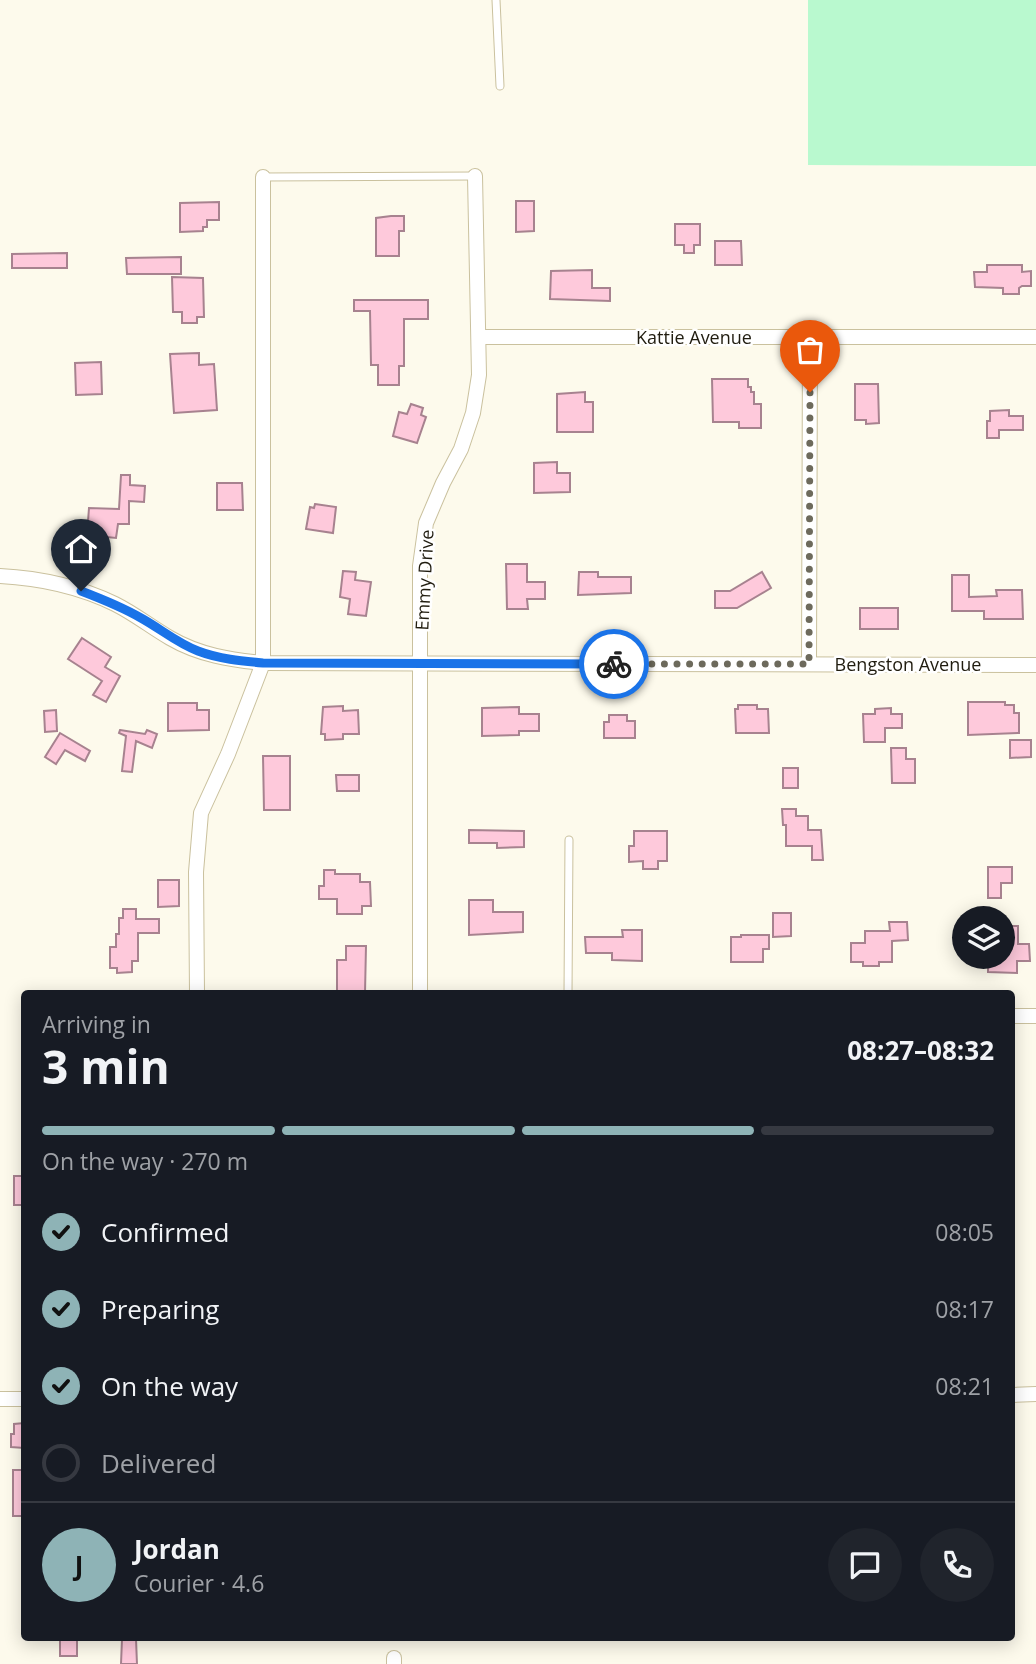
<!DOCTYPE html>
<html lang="en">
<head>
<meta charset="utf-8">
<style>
  :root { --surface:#171b24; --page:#20242c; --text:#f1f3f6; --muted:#9ea1a6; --line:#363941; --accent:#8eb3b6 }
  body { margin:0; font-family:"Open Sans",sans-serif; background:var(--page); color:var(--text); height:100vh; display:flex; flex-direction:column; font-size:26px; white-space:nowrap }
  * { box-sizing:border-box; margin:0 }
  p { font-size:23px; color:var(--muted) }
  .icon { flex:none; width:38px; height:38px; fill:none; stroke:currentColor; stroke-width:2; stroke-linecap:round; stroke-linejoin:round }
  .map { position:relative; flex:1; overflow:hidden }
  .details { position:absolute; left:21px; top:990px; width:994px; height:651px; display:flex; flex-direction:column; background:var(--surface); border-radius:7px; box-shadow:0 4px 18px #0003 }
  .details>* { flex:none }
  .controls { position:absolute; left:952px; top:906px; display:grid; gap:14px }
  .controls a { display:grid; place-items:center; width:63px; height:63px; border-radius:50%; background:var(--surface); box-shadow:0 4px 18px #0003; font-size:35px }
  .pin { position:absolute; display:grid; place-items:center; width:60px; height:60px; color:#fff; margin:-72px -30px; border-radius:50% 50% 50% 0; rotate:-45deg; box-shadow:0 0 7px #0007 }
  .pin .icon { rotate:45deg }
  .courier { position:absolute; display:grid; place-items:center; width:70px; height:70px; margin:-35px; border:5px solid #1a73e8; border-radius:50%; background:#fff; color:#222; box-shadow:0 2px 9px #0007 }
  .head em { font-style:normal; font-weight:700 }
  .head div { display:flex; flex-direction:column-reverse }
  .head { display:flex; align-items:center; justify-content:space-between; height:119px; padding:0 21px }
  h1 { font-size:46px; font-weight:700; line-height:52px }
  .bar { display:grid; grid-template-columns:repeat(4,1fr); gap:10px 7px; align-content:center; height:84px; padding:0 21px }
  .bar i { height:9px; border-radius:5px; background:var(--line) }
  .bar .on { background:var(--accent) }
  .bar p { grid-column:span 4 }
  .line { display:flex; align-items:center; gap:18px; padding:0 21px; border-top:2px solid var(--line) }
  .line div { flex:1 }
  .round { display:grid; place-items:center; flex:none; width:74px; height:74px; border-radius:37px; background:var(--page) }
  ol { padding:0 21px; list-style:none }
  li { display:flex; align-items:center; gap:21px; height:77px }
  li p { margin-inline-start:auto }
  li .icon { padding:7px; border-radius:50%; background:var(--accent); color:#111; stroke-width:4 }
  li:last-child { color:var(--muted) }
  li i { width:38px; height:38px; border:4px solid var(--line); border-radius:50% }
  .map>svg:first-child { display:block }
  .green { fill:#b9f9cf }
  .building { fill:#fec9db; stroke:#a7828f; stroke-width:2 }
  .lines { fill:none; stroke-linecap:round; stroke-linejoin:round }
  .lane-casing { stroke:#cac19e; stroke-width:9 }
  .street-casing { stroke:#cac19e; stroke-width:16 }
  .lane { stroke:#fff; stroke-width:7 }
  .street { stroke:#fff; stroke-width:14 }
  .done { stroke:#6d6a5c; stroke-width:7; stroke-dasharray:0 12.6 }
  .route { stroke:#1a73e8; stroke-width:9 }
  .labels { text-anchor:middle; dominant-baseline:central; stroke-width:5; stroke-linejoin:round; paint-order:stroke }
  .street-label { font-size:18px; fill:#201c0f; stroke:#fff }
</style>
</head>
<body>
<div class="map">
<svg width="1036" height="1664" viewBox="0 0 1036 1664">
  <rect width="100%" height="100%" fill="#fdfaec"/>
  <!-- green -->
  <path class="green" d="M 808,0 L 1036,0 L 1036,166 L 808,165 Z"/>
  <!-- building -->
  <g class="building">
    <path d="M 516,201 L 534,201 L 534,231 L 516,232 Z"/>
    <path d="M 219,202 L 219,220 L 207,220 L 207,227 L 203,227 L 203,231 L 180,232 L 180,203 Z"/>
    <path d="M 391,216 L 404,216 L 404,231 L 399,231 L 399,256 L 376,256 L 376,218 Z"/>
    <path d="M 675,224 L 700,224 L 700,245 L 694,245 L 694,253 L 684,253 L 684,245 L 675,245 Z"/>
    <path d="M 715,241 L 741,241 L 742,265 L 715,265 Z"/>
    <path d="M 67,253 L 67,268 L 12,268 L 12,254 Z"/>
    <path d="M 181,257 L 181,274 L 127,274 L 126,258 Z"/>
    <path d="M 987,265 L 1022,265 L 1022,272 L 1031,271 L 1031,286 L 1022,286 L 1019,288 L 1019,294 L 1003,294 L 1003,288 L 975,287 L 974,272 L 987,272 Z"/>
    <path d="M 592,270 L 592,288 L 610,288 L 610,301 L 550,299 L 551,271 Z"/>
    <path d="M 172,277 L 203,278 L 204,317 L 197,317 L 197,323 L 182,323 L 182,312 L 173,312 Z"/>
    <path d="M 354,300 L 428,300 L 428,319 L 404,319 L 404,366 L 399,366 L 399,385 L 378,385 L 378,365 L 371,365 L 370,311 L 354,311 Z"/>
    <path d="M 199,353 L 199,365 L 214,364 L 217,410 L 174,413 L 170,354 Z"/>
    <path d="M 101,362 L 102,394 L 76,395 L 75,363 Z"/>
    <path d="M 712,379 L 748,379 L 748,387 L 751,387 L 751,392 L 754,392 L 754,404 L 761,404 L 761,428 L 739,428 L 739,422 L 713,422 Z"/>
    <path d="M 855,384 L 878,384 L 879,423 L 866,424 L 866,420 L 855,420 Z"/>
    <path d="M 585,392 L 585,402 L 593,402 L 593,432 L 557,432 L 557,394 Z"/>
    <path d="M 411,404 L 423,408 L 421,415 L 426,417 L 417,443 L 393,436 L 399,412 L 407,414 Z"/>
    <path d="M 1009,410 L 1009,416 L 1023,416 L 1023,430 L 999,430 L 999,438 L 987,438 L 987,421 L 990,421 L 990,411 Z"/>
    <path d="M 557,462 L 557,473 L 570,473 L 570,492 L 534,493 L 534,463 Z"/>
    <path d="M 121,475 L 130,475 L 130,485 L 145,486 L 144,502 L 129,501 L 129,524 L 118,524 L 116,538 L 87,535 L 89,508 L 119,509 Z"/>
    <path d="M 217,483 L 242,483 L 243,510 L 217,510 Z"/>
    <path d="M 315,504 L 336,507 L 333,533 L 306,529 L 310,507 L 314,508 Z"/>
    <path d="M 506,564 L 527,564 L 527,582 L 545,582 L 545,599 L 527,599 L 528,609 L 507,609 Z"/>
    <path d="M 343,571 L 356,572 L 355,580 L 371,582 L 366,616 L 348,614 L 350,599 L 340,597 Z"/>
    <path d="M 579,572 L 598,572 L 598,577 L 631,577 L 631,593 L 578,595 Z"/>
    <path d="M 762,572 L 771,588 L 737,608 L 715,608 L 715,591 L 730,591 Z"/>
    <path d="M 952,575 L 969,575 L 969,597 L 997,596 L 996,590 L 1022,590 L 1023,619 L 984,619 L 984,611 L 952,611 Z"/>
    <rect x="860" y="608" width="38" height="21"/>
    <path d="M 82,638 L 111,657 L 105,667 L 120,676 L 106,702 L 93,695 L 102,681 L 68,659 Z"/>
    <path d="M 968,702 L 1005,702 L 1005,705 L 1014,705 L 1014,713 L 1019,713 L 1019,733 L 968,735 Z"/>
    <path d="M 168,703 L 197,703 L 197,710 L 209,710 L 209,730 L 168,731 Z"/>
    <path d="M 738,705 L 757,705 L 757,709 L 768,709 L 769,733 L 736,733 L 735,709 L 738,709 Z"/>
    <path d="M 343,706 L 343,711 L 358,710 L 359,734 L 343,734 L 343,739 L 325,740 L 325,734 L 321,734 L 323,707 Z"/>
    <path d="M 519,707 L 519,714 L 539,714 L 539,731 L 519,731 L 519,735 L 482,736 L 482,708 Z"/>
    <path d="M 891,708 L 891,714 L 902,714 L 902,728 L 885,728 L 885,742 L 864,742 L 863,714 L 875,714 L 875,709 Z"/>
    <path d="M 56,710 L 57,731 L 45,732 L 44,711 Z"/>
    <path d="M 609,715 L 627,715 L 627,721 L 635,721 L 635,738 L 604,738 L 604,722 L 609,722 Z"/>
    <path d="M 120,730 L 145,734 L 147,730 L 157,734 L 152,748 L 136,741 L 132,772 L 122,771 L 126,736 L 119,733 Z"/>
    <path d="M 60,733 L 90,751 L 85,761 L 65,750 L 56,764 L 45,757 Z"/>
    <path d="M 1010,740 L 1031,740 L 1031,757 L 1010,758 Z"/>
    <path d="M 891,748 L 906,748 L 906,759 L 915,759 L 915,783 L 892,783 Z"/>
    <path d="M 263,756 L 290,756 L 290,810 L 264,810 Z"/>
    <rect x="783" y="768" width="15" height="20"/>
    <path d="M 336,775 L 359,775 L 359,791 L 337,791 Z"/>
    <path d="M 782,809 L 796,809 L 796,816 L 808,816 L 808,830 L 821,830 L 823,860 L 812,860 L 812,846 L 786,846 L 786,825 L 783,825 Z"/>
    <path d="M 469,830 L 524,831 L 524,847 L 497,848 L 497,843 L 469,843 Z"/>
    <path d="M 634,831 L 667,831 L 667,861 L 658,861 L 658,869 L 643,869 L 643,861 L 629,862 L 629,846 L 634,846 Z"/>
    <path d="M 988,867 L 1012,867 L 1012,883 L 1001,883 L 1001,898 L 988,898 Z"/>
    <path d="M 324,870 L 335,870 L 335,874 L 360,874 L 360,882 L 370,882 L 371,906 L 362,906 L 362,914 L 337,914 L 337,899 L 319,899 L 319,886 L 324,886 Z"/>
    <path d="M 158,880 L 179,880 L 179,906 L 158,907 Z"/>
    <path d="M 469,900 L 493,900 L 493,912 L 523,912 L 523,932 L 469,935 Z"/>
    <path d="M 123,909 L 136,909 L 136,919 L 159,919 L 159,933 L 138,933 L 138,961 L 132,961 L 132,972 L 117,973 L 117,968 L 110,968 L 110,947 L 116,947 L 116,934 L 119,934 L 119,918 L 123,918 Z"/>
    <path d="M 773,913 L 791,913 L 791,936 L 773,937 Z"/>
    <path d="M 889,922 L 907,922 L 908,940 L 892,941 L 892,962 L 879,962 L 879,966 L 863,966 L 863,962 L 851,962 L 851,943 L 865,943 L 865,931 L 890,931 Z"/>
    <path d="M 1003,926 L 1018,926 L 1018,944 L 1029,944 L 1030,961 L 1017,961 L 1017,973 L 988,972 L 988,957 L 1003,957 Z"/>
    <path d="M 622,930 L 642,930 L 642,961 L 612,960 L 612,953 L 586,953 L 585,937 L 623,937 Z"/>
    <path d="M 741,935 L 769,935 L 769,949 L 763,949 L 763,962 L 731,962 L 731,937 L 741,937 Z"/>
    <path d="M 346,946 L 366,946 L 365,993 L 337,993 L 337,960 L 346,960 Z"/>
    <rect x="14" y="1176" width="10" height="29"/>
    <path d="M 24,1423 L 24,1448 L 11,1447 L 11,1434 L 14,1434 L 14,1424 Z"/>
    <rect x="13" y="1470" width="11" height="46"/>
    <rect x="60" y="1638" width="17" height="18"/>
    <path d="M 122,1639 L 136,1639 L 137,1664 L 121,1664 Z"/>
  </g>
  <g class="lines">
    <defs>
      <g id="lane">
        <path d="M 496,0 L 500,86"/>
        <path d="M 263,177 L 475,176"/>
        <path d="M 568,994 L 569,840"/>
      </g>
      <g id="street">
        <path d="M 479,337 L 1036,337"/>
        <path d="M 0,576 C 39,578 80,587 115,604 C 135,614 151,627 170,638 C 199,655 231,660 263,663 L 1036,665"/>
        <path d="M 809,664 L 810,337"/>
        <path d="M 197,994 L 196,872 L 201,813 L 228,754 L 263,663 L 263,177"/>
        <path d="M 420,994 L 420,566 L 426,523 L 443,483 L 461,449 L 473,413 L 479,375 L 475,176"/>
        <path d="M 1012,1016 L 1036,1016"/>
        <path d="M 1012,1395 L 1036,1394"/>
        <path d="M 0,1399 L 24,1399"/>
        <path d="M 394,1658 L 394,1664"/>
      </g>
    </defs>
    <!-- lane casing -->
    <use href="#lane" class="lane-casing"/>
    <!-- street casing -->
    <use href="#street" class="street-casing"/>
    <!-- lane -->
    <use href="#lane" class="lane"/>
    <!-- street -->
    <use href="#street" class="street"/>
  </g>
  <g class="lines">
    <!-- done -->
    <path class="done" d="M 614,664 L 809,664 L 810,392"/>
    <!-- route -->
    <path class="route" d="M 81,591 C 102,599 122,607 141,618 C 161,629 177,643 198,651 C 219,659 241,661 263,663 L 614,664"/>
  </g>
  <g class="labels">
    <!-- street labels -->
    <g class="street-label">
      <text x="694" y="337">Kattie Avenue</text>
      <text transform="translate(424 580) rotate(-87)">Emmy Drive</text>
      <text x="908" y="664">Bengston Avenue</text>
    </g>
  </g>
</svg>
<div class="controls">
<a><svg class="icon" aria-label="layers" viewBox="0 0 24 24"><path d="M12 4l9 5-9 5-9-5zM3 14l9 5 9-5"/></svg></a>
</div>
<div class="pin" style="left:810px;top:392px;background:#ea580c"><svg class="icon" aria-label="bag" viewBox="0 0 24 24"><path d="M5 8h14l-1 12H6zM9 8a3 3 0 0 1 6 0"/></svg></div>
<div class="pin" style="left:81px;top:591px;background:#1f2937"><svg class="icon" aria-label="home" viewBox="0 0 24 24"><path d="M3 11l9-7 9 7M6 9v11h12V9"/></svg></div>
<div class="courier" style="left:614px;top:664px"><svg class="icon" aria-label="bike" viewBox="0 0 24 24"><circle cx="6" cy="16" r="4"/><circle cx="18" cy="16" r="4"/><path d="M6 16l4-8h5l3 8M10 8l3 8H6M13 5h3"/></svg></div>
<section class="details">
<div class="head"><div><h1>3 min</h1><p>Arriving in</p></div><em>08:27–08:32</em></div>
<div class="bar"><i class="on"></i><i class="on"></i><i class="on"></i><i></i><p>On the way · 270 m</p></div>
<ol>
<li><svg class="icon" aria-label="check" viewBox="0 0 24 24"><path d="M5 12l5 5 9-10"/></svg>Confirmed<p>08:05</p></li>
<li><svg class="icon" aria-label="check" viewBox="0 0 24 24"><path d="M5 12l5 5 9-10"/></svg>Preparing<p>08:17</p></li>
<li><svg class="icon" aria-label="check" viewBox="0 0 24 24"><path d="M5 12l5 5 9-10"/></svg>On the way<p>08:21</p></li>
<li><i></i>Delivered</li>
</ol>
<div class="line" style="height:126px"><b class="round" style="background:var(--accent);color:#111">J</b><div><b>Jordan</b><p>Courier · 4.6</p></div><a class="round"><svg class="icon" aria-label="chat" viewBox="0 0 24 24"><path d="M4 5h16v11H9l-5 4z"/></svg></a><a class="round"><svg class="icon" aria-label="phone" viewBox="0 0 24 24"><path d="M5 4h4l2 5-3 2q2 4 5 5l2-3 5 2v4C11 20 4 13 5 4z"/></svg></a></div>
</section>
</div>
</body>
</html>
